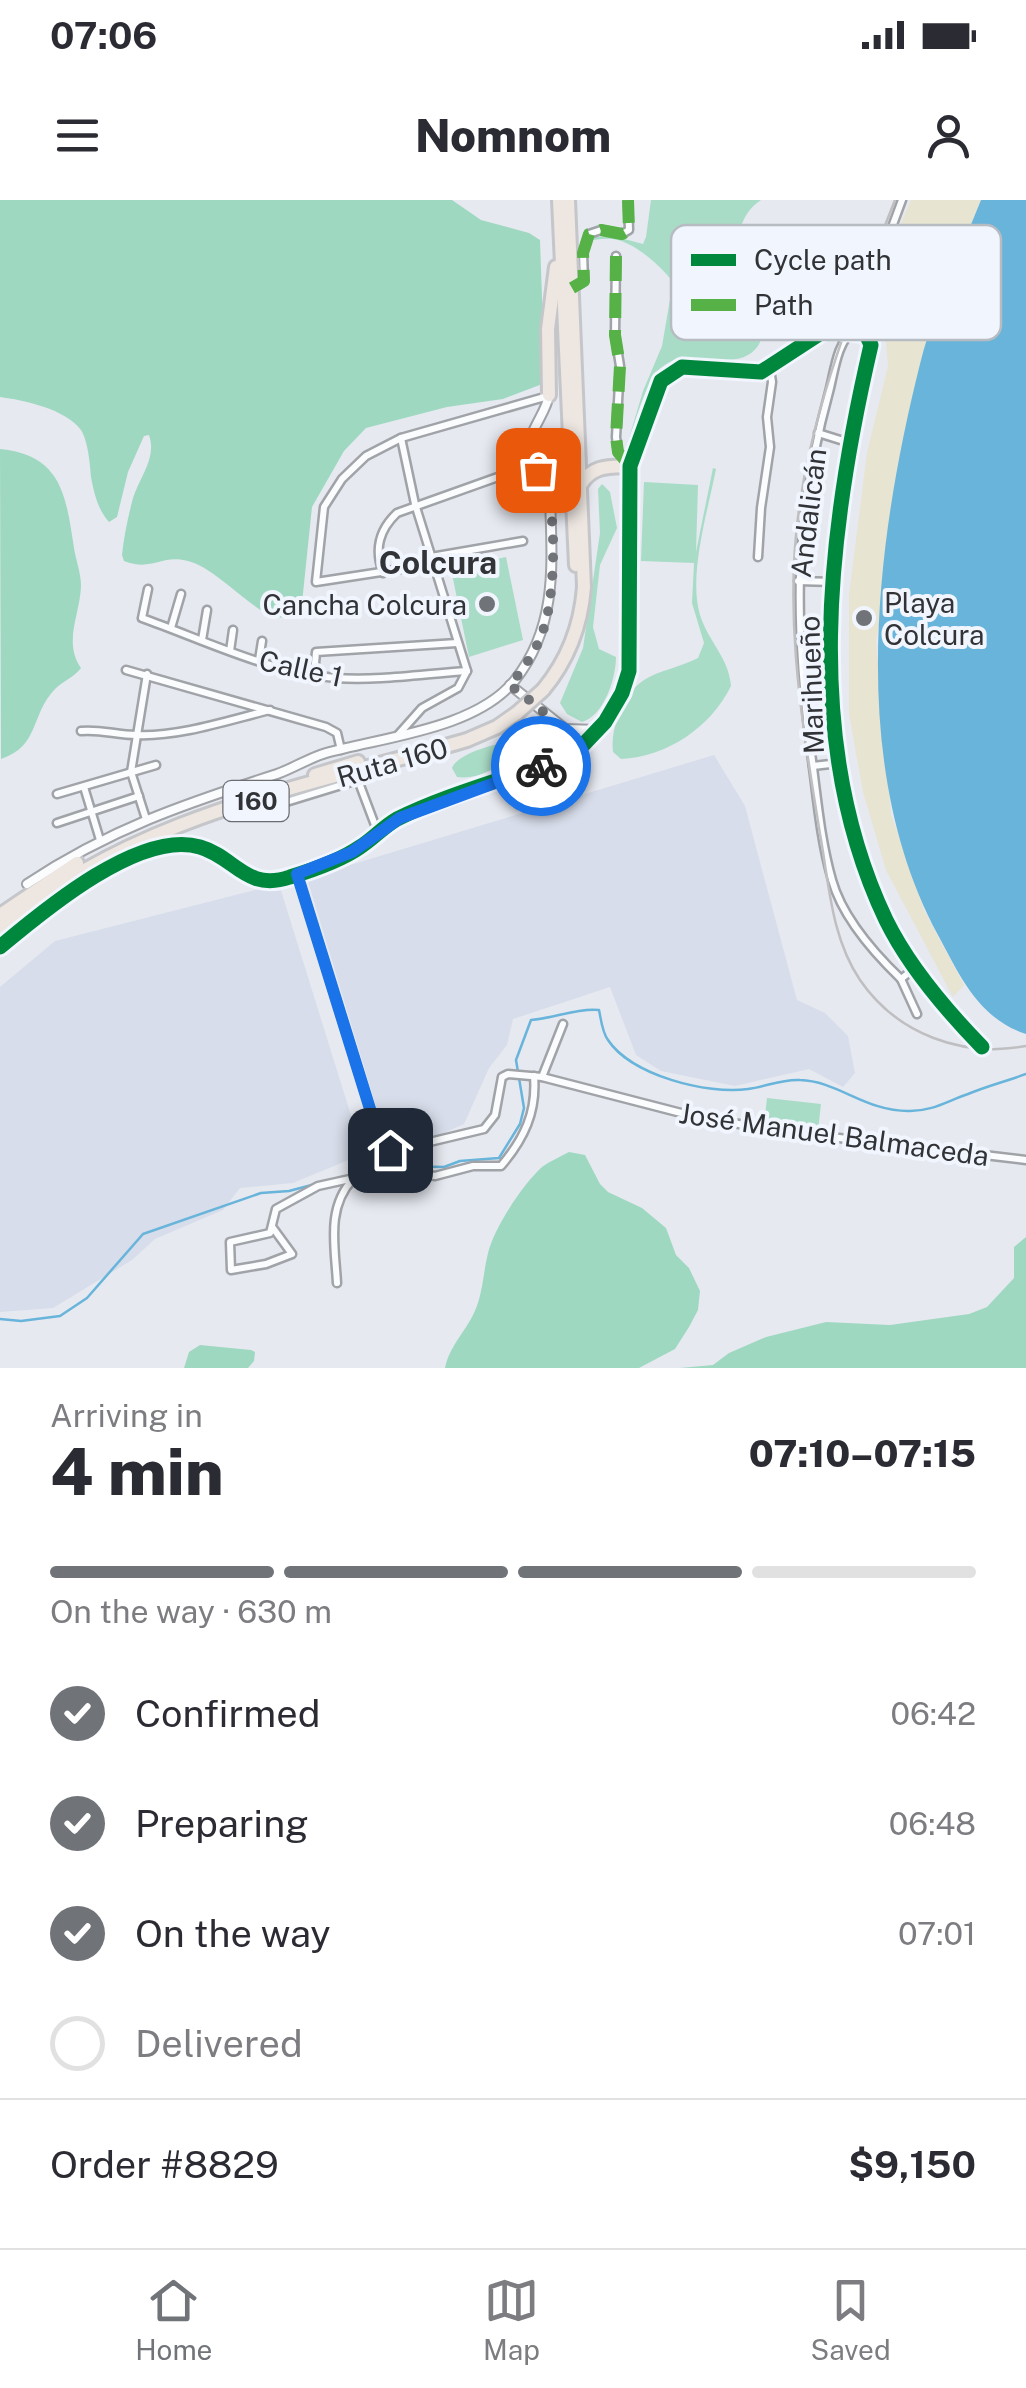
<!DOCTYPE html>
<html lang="en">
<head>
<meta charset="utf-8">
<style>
  :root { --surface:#fff; --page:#f7f7f7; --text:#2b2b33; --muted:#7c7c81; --line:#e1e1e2; --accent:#707378 }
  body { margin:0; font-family:"Public Sans",sans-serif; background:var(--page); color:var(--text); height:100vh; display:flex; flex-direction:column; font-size:38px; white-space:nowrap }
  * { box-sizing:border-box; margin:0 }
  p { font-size:32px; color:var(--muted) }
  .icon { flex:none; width:55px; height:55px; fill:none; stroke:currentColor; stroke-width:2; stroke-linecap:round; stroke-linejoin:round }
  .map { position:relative; height:1168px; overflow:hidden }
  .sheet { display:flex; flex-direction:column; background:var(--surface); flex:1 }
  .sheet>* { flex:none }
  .pin { position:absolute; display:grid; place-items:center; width:85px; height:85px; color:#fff; margin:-42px; border-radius:20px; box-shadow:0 5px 15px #0006 }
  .courier { position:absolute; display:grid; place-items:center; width:100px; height:100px; margin:-50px; border:8px solid #1a73e8; border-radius:50%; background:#fff; color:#222; box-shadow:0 2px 12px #0007 }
  .summary em { font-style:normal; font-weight:800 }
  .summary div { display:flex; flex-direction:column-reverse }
  .summary { display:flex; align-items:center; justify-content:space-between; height:170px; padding:0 50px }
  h1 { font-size:65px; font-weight:800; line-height:75px }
  .bar { display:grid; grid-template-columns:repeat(4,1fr); gap:15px 10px; align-content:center; height:120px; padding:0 50px }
  .bar i { height:12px; border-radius:8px; background:var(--line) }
  .bar .current { background:var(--accent) }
  .bar p { grid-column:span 4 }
  .line { display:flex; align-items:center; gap:25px; padding:0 50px; border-top:2px solid var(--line) }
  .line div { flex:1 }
  ol { padding:0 50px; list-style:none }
  li { display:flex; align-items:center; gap:30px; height:110px }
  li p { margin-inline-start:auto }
  li .icon { padding:10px; border-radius:50%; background:var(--accent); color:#fff; stroke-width:4 }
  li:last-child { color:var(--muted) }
  li i { width:55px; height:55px; border:5px solid var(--line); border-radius:50% }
  .status { display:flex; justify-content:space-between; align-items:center; height:70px; padding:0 50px; background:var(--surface); direction:ltr }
  .status svg { height:28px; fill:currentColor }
  header { display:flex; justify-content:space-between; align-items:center; height:130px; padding:0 50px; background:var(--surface); font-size:45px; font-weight:800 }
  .menu { display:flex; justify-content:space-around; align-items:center; height:140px; border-top:2px solid var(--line); background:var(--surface); font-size:28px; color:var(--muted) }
  .menu a { display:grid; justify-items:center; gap:5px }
  .menu .current { color:var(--accent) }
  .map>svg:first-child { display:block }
  .built { fill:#d7ddea }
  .green { fill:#a9dcc6 }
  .forest { fill:#9fd8c0 }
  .sand { fill:#e7e4d2 }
  .water { fill:#68b4da }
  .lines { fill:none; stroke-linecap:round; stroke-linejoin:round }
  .stream { stroke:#68b4da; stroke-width:2.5 }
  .minor-casing { stroke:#a0a3a7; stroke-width:11 }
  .tertiary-casing { stroke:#a0a3a7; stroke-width:12 }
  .motorway-casing { stroke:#c5c6ca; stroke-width:18 }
  .minor { stroke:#fbfcfd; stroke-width:6 }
  .tertiary { stroke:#fbfcfd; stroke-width:8 }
  .motorway { stroke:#ede6e1; stroke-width:12 }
  .rail { stroke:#bfbfc1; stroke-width:2.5 }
  .motorway-bridge-casing { stroke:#c5c6ca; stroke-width:18; stroke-linecap:butt }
  .motorway-bridge { stroke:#ede6e1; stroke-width:12 }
  .quiet { stroke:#56b246; stroke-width:12; stroke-dasharray:25 12; stroke-linecap:butt }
  .cycleway-casing { stroke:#f1f5fe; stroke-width:21 }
  .cycleway { stroke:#00873e; stroke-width:15 }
  .done { stroke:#707378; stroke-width:10; stroke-dasharray:0 18 }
  .route { stroke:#1a73e8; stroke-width:12 }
  .poi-dot { fill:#707378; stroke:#f1f5fe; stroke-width:4 }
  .labels { text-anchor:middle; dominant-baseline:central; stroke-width:8; stroke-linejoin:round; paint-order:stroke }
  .shield { fill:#f1f5fe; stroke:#6b6d73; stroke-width:2.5 }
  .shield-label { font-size:25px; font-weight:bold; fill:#313337 }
  .street-label { font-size:28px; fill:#313337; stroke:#f1f5fe }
  .poi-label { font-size:28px; fill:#313337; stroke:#f1f5fe; text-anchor:start }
  .quarter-label { font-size:32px; font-weight:bold; fill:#313337; stroke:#f1f5fe }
  .key { fill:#f1f5fe; stroke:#b7bbc2; stroke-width:2.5 }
  .key-label { font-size:28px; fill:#313337 }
</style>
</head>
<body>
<div class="status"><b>07:06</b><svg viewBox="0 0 49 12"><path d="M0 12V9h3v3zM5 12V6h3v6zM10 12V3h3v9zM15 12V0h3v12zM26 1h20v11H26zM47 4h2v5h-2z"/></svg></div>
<header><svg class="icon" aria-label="menu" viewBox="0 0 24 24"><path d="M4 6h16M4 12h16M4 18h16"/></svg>Nomnom<svg class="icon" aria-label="person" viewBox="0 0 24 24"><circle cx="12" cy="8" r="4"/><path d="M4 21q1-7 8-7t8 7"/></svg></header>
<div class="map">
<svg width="1026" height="1168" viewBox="0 0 1026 1168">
  <rect width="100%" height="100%" fill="#e6e9f0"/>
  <!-- built -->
  <g class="built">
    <path d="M 714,555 L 745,606 L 797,800 L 825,813 L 848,836 L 855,873 L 843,887 L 809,869 L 735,886 L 661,871 L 636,855 L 610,787 L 513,819 L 507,845 L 489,868 L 464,924 L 424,942 L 385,936 L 307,678 Z"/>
    <path d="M 279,684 L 363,954 L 293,983 L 240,988 L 223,1010 L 155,1039 L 132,1060 L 53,1108 L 0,1112 L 0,787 L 55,741 Z"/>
  </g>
  <!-- green -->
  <g class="green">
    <path d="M 651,0 L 761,0 C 742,12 733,38 744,59 C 752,75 765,84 771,102 C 769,109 764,116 762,123 C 760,131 763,139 758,146 C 735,178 684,140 657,172 C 642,192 636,222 627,245 L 643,191 L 662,146 L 673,82 C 661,66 637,45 618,40 C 607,37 595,40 583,41 L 583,38 L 613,36 L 643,44 L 646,37 Z"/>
    <path d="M 713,268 L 716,269 C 708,310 688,375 700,415 C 708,441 729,458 731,486 C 711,527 667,557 621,559 L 613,552 C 610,530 623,493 644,480 C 660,470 681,467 698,458 L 704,443 L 692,403 L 694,363 L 641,361 L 644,282 L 698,285 L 696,352 Z"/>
    <path d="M 602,284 L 610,292 L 617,328 L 600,365 L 593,427 L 599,449 L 616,457 C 616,478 604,516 582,522 L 567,514 L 560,503 L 583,448 L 600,333 L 598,289 Z"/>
    <path d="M 506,357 L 523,440 L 469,457 L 451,369 Z"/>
    <path d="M 540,537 L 553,539 L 554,545 C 544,549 533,549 523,552 C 500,559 487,581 457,577 L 452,568 C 459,549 519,538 540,537 Z"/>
    <path d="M 767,898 L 821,904 L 818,931 L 764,925 Z"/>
  </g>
  <!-- forest -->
  <g class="forest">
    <path d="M 0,0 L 452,0 L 481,20 L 529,33 L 540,40 L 545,183 L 503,199 L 447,207 L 366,228 L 344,251 L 312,307 L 302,403 L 284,418 L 269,415 C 244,402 213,367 188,361 C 161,354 152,372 124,361 L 122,355 C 124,336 128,317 133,298 C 140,276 157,258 149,235 L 144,236 L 128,272 L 117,317 L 109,322 C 98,310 94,293 91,277 C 90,264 88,241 81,230 C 66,209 23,200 0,197 Z"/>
    <path d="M 0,249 C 62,255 66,296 74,348 C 76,361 81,373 81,386 C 80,415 63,442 81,468 C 73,478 63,481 55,489 C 30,515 40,546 1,559 Z"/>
    <path d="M 569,952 L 585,955 L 600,984 L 608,992 L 642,1008 L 666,1028 L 676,1055 L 689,1068 L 700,1091 L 698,1110 L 689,1127 L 675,1149 L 639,1168 L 445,1168 C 449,1147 465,1132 474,1113 C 483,1094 483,1073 488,1053 C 494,1028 523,984 542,967 C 550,961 560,957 569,952 Z"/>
    <path d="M 1026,1037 L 1026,1168 L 680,1168 L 713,1165 L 729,1153 L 766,1137 L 826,1122 L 890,1125 L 969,1114 L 987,1107 L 1014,1078 L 1014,1047 Z"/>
    <path d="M 200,1145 L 251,1150 L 255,1152 L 254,1161 L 248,1168 L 184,1168 L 189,1152 Z"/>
  </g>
  <!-- sand -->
  <path class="sand" d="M 911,0 L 981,0 L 957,60 L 876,440 L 891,614 L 924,710 L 964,785 L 953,797 L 886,670 L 863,592 L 849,513 L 849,395 L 867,253 L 888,166 L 886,140 L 873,115 L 871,100 L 875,83 Z"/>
  <!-- water -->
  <path class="water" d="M 981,0 L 1026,0 L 1026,834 C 979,819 960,776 938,735 C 847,566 875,344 920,164 C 934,108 960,53 981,0 Z"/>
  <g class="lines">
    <!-- stream -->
    <g class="stream">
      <path d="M 370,972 L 393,966 L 444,967 L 460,961 L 499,958 L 520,924 L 524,908 L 516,860 L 531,820 C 554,818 577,808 599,810 C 601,819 602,832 608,840 C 631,875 707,895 748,889 C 765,887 781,879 800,880 C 838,881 866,912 910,911 C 933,911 947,901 968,894 C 987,886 1007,881 1026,874"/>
      <path d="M 0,1119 L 21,1121 L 60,1116 L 87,1098 L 143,1034 L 261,993 L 289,991 L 342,977"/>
    </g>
    <defs>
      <g id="minor">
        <path d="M 902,0 L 854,130 C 837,141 834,174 829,192 C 793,324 794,418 811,553 C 817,595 820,638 832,680 C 842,716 874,753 901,779 L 915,768"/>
        <path d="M 616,56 L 615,135 L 620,166 L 616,237 L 618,252 L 630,266 L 661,181 L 682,167 L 761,172 L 827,129 L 854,130 L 866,134 L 870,139 L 850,243 L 833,382 L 831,496 L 844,596 L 887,721 L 915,768 L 982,847"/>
        <path d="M 777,85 L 786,114 L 816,135"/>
        <path d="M 574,88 L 584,81 L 583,53 L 589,34 L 601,30 L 622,34 L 629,30 L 628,0"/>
        <path d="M 818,233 L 850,243"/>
        <path d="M 431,357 L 523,341"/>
        <path d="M 758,357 L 761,308 L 770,247 L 767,217 L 772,182 L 770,169"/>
        <path d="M 433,364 L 316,382 L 324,307 L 342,279 L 366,256 L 401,238 L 548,196"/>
        <path d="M 383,373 C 374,349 379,330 397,313 L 512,272"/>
        <path d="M 798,381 L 833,382"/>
        <path d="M 148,389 L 142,418 C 204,440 268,472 335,478 C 379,481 422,474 467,471"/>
        <path d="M 171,428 L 181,394"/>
        <path d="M 202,440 L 207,410"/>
        <path d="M 230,451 L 233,430"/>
        <path d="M 259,460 L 262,441"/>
        <path d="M 126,470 L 326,527 L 337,533 L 341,550"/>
        <path d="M 314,475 L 316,452 L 457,443"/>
        <path d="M 81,531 C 100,529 117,535 136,535 C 179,537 229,520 270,510"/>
        <path d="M 398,535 L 422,508 L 458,488 L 467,471 L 415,304 L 401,238"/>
        <path d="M 813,566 L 839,563"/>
        <path d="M 84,587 L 100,640"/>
        <path d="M 57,594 L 156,565"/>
        <path d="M 283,603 L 358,580 L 378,633"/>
        <path d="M 146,619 L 131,572 L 147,474"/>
        <path d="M 57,623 L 139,596"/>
        <path d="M 297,674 L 380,941 L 387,949 L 396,950 L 484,929 L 495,915 L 502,877 L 508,874 L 542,877 L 685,914 L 771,930 L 1026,960"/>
        <path d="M 901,779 L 917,814"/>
        <path d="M 542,877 L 563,824"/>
        <path d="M 273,1028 L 292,1054 L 266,1064 L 231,1070 L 230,1042 L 270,1033 L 276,1009 L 318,986 L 368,975 L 398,971 L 435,976 L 473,966 L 501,966 C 524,939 537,912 534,876"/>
        <path d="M 337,1083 C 335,1046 326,1008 353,979"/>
      </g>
      <g id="tertiary">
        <path d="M 510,485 L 584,544"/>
        <path d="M 560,529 L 564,544 L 562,558"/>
        <path d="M 566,529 L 597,530"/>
        <path d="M 27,684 C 110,629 184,604 277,574 C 294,568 309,558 326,553 C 383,537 476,529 515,480 C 558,426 552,363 550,298 C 547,281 532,271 529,255 C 525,234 546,215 549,195"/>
        <path d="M 0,747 C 43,711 140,629 200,647 C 235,657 246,692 290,677 C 313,670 340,661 360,647 C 373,639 383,627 397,619 C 447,594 509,578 562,558 L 584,544 L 605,522 L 622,493 L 629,471 L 630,266"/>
      </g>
      <g id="motorway">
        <path d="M 559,0 L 576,365"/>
        <path d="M 549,195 L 548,129 L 556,67"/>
        <path d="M 538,270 L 539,258 L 546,251 L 570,258"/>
        <path d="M 581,284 C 593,265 609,267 630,266"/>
        <path d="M 543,490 C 568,460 581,426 584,387 L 568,0"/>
        <path d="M 315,575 L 358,562"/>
        <path d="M 0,715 L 77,663"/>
        <path d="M 0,729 C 132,616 305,587 467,540 L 497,527 L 517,513"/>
      </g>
    </defs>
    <!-- minor casing -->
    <use href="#minor" class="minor-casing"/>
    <!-- tertiary casing -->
    <use href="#tertiary" class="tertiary-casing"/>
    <!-- motorway casing -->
    <use href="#motorway" class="motorway-casing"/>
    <!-- minor -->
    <use href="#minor" class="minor"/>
    <!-- tertiary -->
    <use href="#tertiary" class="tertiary"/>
    <!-- motorway -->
    <use href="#motorway" class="motorway"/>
    <!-- rail -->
    <path class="rail" d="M 895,0 C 857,97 818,192 801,296 C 782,410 802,522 820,634 C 829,683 831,737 860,780 C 897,834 962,858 1026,846"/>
    <defs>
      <path id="motorway-bridge" d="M 517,513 L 543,490"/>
    </defs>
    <!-- motorway-bridge casing -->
    <use href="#motorway-bridge" class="motorway-bridge-casing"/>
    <!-- motorway-bridge -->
    <use href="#motorway-bridge" class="motorway-bridge"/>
    <!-- quiet -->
    <g class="quiet">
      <path d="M 616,56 L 615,135 L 620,166 L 616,237 L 618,252 L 630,266"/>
      <path d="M 572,88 L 584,81 L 583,53 L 589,34 L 601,30 L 622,34 L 629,30 L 628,0"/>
    </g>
    <defs>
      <path id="cycleway" d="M 0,747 C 43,711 140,629 200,647 C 235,657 246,692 290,677 C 313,670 340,661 360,647 C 373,639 383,627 397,619 C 447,594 509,578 562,558 L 584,544 L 605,522 L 622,493 L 629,471 L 630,266 L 661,181 L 682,167 L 761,172 L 827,129 L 866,134 L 871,145 C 828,330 801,542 886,720 C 909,767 945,809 982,847"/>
    </defs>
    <!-- cycleway casing -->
    <use href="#cycleway" class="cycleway-casing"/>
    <!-- cycleway -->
    <use href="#cycleway" class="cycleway"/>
  </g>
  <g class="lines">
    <!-- done -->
    <path class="done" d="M 538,270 C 559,296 555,392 545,424 C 539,447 525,467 510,485 C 534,505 569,523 562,558 L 541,566"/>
    <!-- route -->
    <path class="route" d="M 390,950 L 380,941 L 297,674 L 352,652 L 400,618 L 541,566"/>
  </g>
  <!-- markers -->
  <g class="poi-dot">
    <circle cx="487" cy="404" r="10"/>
    <circle cx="864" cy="418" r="10"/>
  </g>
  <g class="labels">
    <!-- shield labels -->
    <rect class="shield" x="223.5" y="581" width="65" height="40" rx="8"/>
    <g class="shield-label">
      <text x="256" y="601">160</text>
    </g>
    <!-- street labels -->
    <g class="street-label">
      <text transform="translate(808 313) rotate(-83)">Andalicán</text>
      <text transform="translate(301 468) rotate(12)">Calle 1</text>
      <text transform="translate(811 485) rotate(-92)">Marihueño</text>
      <text transform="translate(392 562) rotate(-16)">Ruta 160</text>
      <text transform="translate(834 934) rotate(8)">José Manuel Balmaceda</text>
    </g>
    <!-- poi labels -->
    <g class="poi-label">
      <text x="884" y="402">Playa<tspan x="884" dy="32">Colcura</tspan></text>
      <text x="467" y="404" text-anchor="end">Cancha Colcura</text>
    </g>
    <!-- quarter labels -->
    <g class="quarter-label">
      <text x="438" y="362">Colcura</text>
    </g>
  </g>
  <!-- legend -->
  <rect x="671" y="25" width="330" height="115" rx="15" class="key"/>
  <rect x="691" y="54" width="45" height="12" fill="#00873e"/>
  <rect x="691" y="99" width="45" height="12" fill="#56b246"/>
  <g class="key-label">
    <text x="754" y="70">Cycle path</text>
    <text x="754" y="115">Path</text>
  </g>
</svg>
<div class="pin" style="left:538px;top:270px;background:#ea580c"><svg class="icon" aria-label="bag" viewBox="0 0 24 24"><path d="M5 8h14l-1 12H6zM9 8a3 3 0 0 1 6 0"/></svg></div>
<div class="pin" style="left:390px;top:950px;background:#1f2937"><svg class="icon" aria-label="home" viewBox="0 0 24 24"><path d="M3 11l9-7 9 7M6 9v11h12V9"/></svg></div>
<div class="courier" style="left:541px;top:566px"><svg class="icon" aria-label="bike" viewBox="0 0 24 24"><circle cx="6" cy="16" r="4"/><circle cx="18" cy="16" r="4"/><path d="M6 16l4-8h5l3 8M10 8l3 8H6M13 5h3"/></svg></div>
</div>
<section class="sheet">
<div class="summary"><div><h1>4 min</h1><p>Arriving in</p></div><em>07:10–07:15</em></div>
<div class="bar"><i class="current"></i><i class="current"></i><i class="current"></i><i></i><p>On the way · 630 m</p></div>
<ol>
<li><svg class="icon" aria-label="check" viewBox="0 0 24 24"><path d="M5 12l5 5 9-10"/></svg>Confirmed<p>06:42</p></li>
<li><svg class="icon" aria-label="check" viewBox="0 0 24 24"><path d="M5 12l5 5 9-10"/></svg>Preparing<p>06:48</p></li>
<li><svg class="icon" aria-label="check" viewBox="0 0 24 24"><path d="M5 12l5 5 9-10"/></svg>On the way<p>07:01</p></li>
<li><i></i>Delivered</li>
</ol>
<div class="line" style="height:130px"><div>Order #8829</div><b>$9,150</b></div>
</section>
<nav class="menu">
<a class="current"><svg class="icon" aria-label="home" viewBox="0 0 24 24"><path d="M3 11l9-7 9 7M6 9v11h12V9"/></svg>Home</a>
<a><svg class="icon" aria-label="map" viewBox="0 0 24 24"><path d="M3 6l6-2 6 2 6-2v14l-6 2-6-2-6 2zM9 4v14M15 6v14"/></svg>Map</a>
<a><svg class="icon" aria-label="saved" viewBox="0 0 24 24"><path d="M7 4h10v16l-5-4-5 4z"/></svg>Saved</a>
</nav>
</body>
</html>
